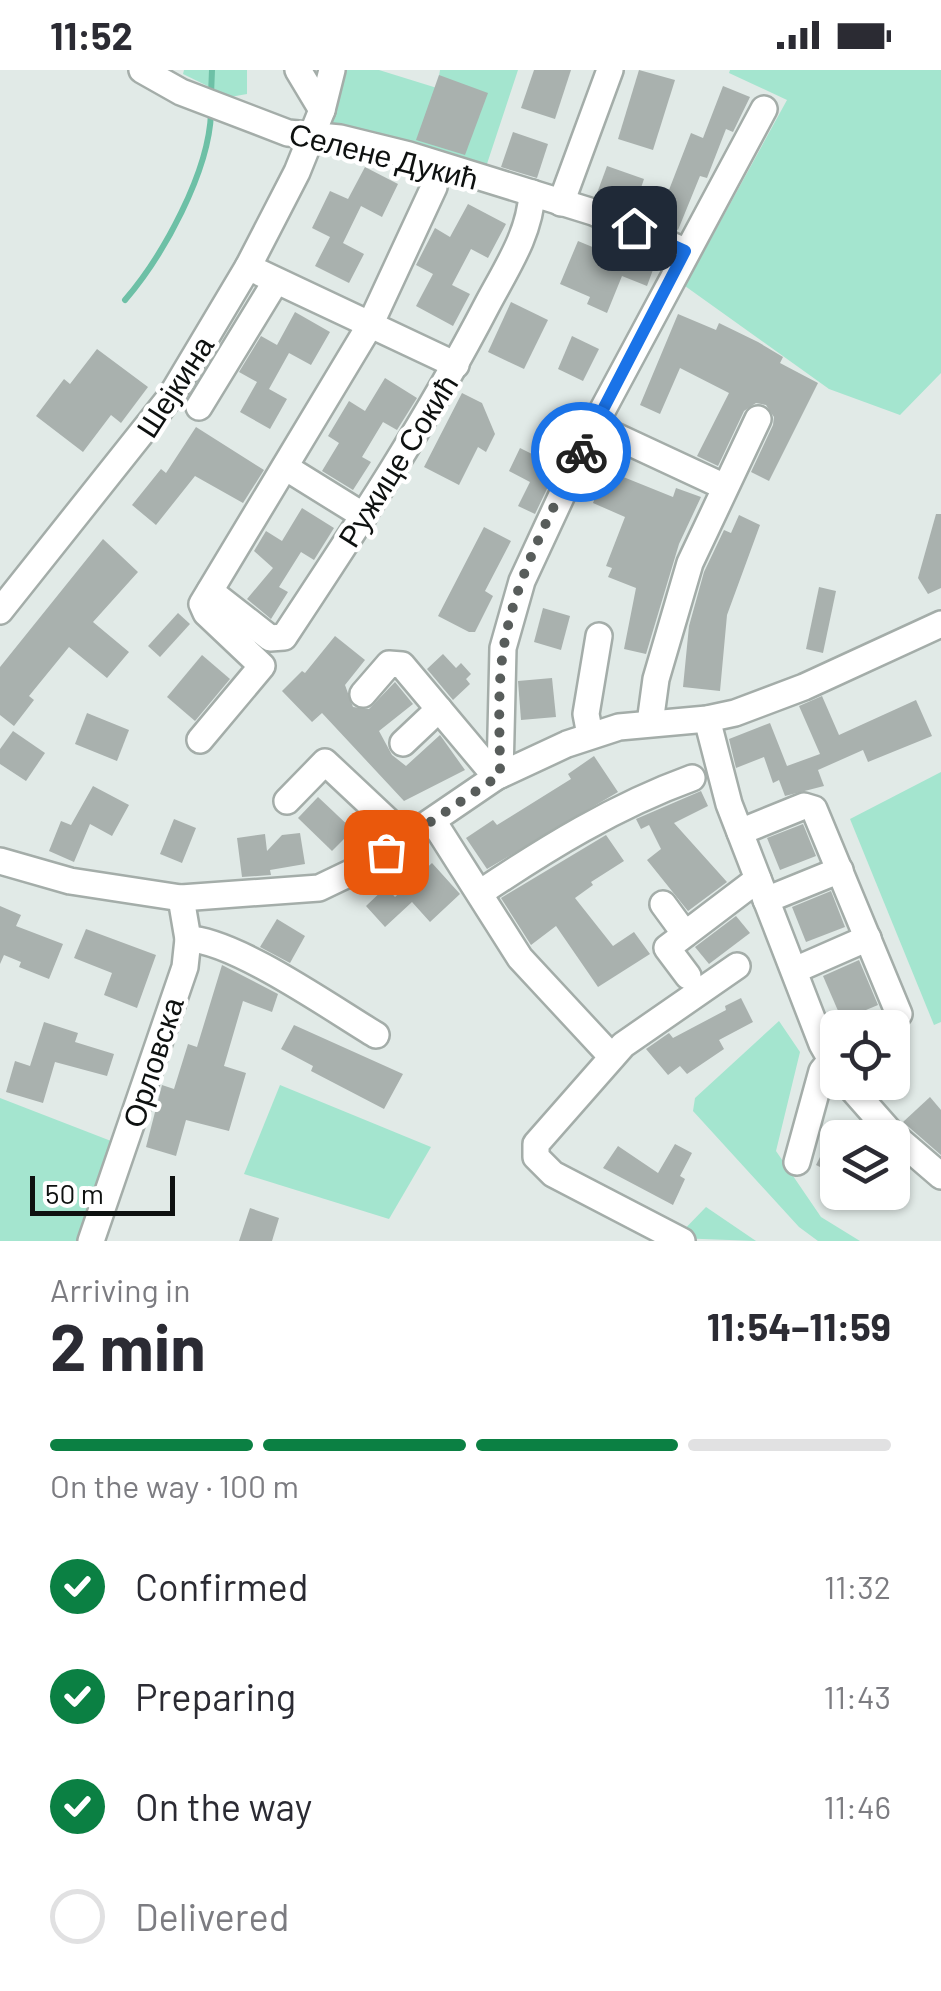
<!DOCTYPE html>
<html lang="en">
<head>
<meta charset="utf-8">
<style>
  :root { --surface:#fff; --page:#f7f7f7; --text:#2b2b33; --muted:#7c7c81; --line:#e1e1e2; --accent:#0b8043 }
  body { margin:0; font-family:Barlow,sans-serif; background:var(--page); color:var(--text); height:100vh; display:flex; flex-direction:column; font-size:38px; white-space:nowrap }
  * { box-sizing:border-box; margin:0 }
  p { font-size:32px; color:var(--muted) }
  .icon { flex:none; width:55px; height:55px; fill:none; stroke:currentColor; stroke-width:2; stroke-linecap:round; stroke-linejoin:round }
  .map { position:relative; height:1171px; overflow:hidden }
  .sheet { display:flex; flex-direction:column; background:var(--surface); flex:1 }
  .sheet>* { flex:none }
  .buttons { position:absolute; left:820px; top:940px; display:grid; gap:20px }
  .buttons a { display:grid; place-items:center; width:90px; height:90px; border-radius:15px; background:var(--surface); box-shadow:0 2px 8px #0004; font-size:50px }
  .scale { position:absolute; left:30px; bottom:25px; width:145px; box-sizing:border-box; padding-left:10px; border:5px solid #0e1110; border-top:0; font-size:28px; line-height:35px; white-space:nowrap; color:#0e1110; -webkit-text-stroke:8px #fff; paint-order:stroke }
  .pin { position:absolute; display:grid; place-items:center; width:85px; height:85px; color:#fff; margin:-42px; border-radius:20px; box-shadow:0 5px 15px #0006 }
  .courier { position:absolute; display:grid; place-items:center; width:100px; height:100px; margin:-50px; border:8px solid #1a73e8; border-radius:50%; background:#fff; color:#222; box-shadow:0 2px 12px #0007 }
  .headline em { font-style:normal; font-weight:700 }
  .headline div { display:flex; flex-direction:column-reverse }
  .headline { display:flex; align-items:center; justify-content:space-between; height:170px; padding:0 50px }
  h1 { font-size:65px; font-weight:700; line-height:75px }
  .bar { display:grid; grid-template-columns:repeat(4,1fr); gap:15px 10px; align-content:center; height:120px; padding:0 50px }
  .bar i { height:12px; border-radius:8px; background:var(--line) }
  .bar .on { background:var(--accent) }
  .bar p { grid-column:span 4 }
  ol { padding:0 50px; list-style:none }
  li { display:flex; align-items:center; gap:30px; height:110px }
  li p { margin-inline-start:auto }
  li .icon { padding:10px; border-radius:50%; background:var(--accent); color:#fff; stroke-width:4 }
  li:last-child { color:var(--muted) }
  li i { width:55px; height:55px; border:5px solid var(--line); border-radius:50% }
  .status { display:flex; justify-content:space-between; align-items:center; height:70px; padding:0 50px; background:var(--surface); direction:ltr }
  .status svg { height:28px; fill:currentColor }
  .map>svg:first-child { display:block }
  .green { fill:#a4e5cf }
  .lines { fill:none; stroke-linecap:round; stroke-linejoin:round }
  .stream { stroke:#6dc0a6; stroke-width:6 }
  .building { fill:#a9b1ae }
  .minor-casing { stroke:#a4ada9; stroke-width:30 }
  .minor { stroke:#fff; stroke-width:25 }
  .done { stroke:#585d5b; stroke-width:10; stroke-dasharray:0 18 }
  .route { stroke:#1a73e8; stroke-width:12 }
  .labels { text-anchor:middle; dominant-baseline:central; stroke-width:9; stroke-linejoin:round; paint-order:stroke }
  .street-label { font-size:30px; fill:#0e1110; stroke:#fff }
</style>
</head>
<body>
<div class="status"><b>11:52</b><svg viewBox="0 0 49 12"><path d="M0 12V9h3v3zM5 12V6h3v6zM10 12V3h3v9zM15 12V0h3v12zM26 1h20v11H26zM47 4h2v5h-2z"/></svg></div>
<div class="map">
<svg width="941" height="1171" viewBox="0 0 941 1171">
  <rect width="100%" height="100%" fill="#e1eae7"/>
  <!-- green -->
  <g class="green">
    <path d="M 184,0 L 247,0 L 247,24 L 230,27 L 183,4 Z"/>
    <path d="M 332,0 L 379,0 L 437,18 L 440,0 L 518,0 L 482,109 L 313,68 Z"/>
    <path d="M 730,0 L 941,0 L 941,303 L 900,345 L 829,319 L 685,216 L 787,30 L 729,3 Z"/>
    <path d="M 941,702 L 941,952 L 934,955 L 850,749 Z"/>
    <path d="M 779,951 L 800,982 L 776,1081 L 821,1147 L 860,1171 L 818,1171 L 799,1157 L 693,1041 L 695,1028 Z"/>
    <path d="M 280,1015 L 431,1077 L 389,1149 L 244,1104 Z"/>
    <path d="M 0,1028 L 124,1076 L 91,1171 L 0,1171 Z"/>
    <path d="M 706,1137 L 756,1171 L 676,1168 Z"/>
  </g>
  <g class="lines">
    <!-- stream -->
    <g class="stream">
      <path d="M 211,25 L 212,0"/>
      <path d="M 125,230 C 163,186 209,102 211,43"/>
    </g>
  </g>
  <!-- building -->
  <g class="building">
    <path d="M 534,0 L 571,0 L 555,49 L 521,38 Z"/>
    <path d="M 639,0 L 675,10 L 653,80 L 618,69 Z"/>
    <path d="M 439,5 L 488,23 L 465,85 L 416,70 Z"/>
    <path d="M 723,16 L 750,27 L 733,62 L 726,59 L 707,108 L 700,106 L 678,160 L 657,151 L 691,63 L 703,68 Z"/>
    <path d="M 513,62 L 548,74 L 537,108 L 501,97 Z"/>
    <path d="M 607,96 L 644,109 L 633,141 L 596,126 Z"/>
    <path d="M 365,97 L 398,114 L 382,147 L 361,136 L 343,173 L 364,184 L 349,213 L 315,196 L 330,167 L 312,158 L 330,121 L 348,129 Z"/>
    <path d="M 468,134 L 506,154 L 488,188 L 471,179 L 452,215 L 470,224 L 453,256 L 416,236 L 433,204 L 416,195 L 435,158 L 450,167 Z"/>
    <path d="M 578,171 L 619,188 L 620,185 L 654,197 L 647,216 L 622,206 L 607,243 L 587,234 L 590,227 L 560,214 Z"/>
    <path d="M 511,232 L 548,250 L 524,299 L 488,282 Z"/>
    <path d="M 295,242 L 330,262 L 311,295 L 289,283 L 269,319 L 287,329 L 270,359 L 240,342 L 257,312 L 239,302 L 261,266 L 277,275 Z"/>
    <path d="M 678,244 L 716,260 L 719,253 L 758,272 L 783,287 L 780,293 L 818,313 L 769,411 L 751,402 L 773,355 L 774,347 L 766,335 L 756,333 L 744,341 L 718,396 L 697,386 L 729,323 L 680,298 L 660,344 L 640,335 Z"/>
    <path d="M 572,266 L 599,279 L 583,311 L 558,299 Z"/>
    <path d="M 97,279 L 148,317 L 121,353 L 111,345 L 83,382 L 36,346 L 64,309 L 70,314 Z"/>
    <path d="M 385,308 L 417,328 L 397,360 L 383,352 L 362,387 L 371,392 L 353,420 L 322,401 L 339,373 L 328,366 L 349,331 L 365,341 Z"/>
    <path d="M 462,323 L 482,333 L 495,364 L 486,382 L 478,377 L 459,415 L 424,397 Z"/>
    <path d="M 196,357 L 264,400 L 243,433 L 195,406 L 156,455 L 132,435 L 161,399 L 166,403 Z"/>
    <path d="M 555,373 L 566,379 L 535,444 L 518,436 L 530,412 L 509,401 L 520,378 L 546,391 Z"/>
    <path d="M 606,400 L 673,427 L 676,418 L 701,427 L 679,474 L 646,584 L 624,579 L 636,518 L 608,507 L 612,498 L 606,496 L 625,447 L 593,433 Z"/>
    <path d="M 302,438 L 334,458 L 314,490 L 301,482 L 279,517 L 288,522 L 271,549 L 247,529 L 273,498 L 254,481 L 266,461 L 282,471 Z"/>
    <path d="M 936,444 L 941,444 L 941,518 L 928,524 L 918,508 Z"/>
    <path d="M 739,445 L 760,455 L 727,545 L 720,621 L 683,617 L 689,556 L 704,502 L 724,460 L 731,463 Z"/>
    <path d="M 484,457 L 511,471 L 485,521 L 493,526 L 475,562 L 469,562 L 438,546 Z"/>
    <path d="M 103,469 L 138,502 L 93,552 L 129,582 L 107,608 L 69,577 L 29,626 L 34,630 L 14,656 L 0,645 L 0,597 Z"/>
    <path d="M 819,517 L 836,521 L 823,583 L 806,579 Z"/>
    <path d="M 543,538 L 570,546 L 561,580 L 534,572 Z"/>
    <path d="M 178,543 L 190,554 L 160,587 L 148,576 Z"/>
    <path d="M 335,566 L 365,590 L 345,615 L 353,637 L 369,639 L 395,612 L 413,634 L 379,661 L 392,685 L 406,696 L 440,665 L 465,700 L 404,731 L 322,643 L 312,652 L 282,621 L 302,601 L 305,603 Z"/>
    <path d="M 443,584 L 456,598 L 461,593 L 471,604 L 466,609 L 470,614 L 453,630 L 427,599 Z"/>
    <path d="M 202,585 L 230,609 L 195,651 L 167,627 Z"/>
    <path d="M 552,608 L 556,647 L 521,650 L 518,611 Z"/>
    <path d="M 822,626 L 839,665 L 916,630 L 932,666 L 868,692 L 863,680 L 818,700 L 824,716 L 785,726 L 779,710 L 773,713 L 764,687 L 736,698 L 729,669 L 770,653 L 787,696 L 820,684 L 799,636 Z"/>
    <path d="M 87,643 L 129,660 L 117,691 L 75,674 Z"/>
    <path d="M 13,661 L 45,683 L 26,711 L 0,694 L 0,679 Z"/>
    <path d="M 594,686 L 618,722 L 487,799 L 466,768 L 493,750 L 497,755 L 571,709 L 568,704 Z"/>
    <path d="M 93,716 L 129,735 L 112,766 L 90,754 L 74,792 L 49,781 L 61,751 L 71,755 Z"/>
    <path d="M 701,721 L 708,736 L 674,753 L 727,812 L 688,841 L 647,790 L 661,779 L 649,755 L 641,759 L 636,749 Z"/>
    <path d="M 318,727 L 353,760 L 332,781 L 298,748 Z"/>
    <path d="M 174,749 L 196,758 L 182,793 L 160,784 Z"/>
    <path d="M 803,754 L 816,786 L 780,800 L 767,768 Z"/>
    <path d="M 300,763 L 305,794 L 270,800 L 271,805 L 242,807 L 237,768 L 265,764 L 267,781 L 282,765 Z"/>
    <path d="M 606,765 L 624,791 L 591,812 L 593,815 L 575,828 L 613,876 L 634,862 L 650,884 L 598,917 L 556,856 L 531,875 L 501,828 Z"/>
    <path d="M 432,793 L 460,824 L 430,852 L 412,832 L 385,857 L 366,836 L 386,817 L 395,827 Z"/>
    <path d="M 831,821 L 845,857 L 806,872 L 792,837 Z"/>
    <path d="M 0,836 L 21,845 L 16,856 L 63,874 L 49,909 L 19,897 L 21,892 L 4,885 L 0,894 Z"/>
    <path d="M 736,846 L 750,863 L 709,894 L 695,877 Z"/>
    <path d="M 277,849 L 305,866 L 290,893 L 260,877 Z"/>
    <path d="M 86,859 L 156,885 L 137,938 L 104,925 L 112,903 L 74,888 Z"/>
    <path d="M 859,890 L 878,935 L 842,950 L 823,906 Z"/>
    <path d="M 222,895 L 278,924 L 272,942 L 243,931 L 224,996 L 246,1003 L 229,1061 L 186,1050 L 176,1086 L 146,1077 L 162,1015 L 174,1019 L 188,974 L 197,977 Z"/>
    <path d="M 741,928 L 753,952 L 719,970 L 724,979 L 687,1004 L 680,996 L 668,1005 L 646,979 L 669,963 L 673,968 L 726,940 L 725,936 Z"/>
    <path d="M 44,952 L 78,963 L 75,972 L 114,984 L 107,1006 L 55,992 L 43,1033 L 6,1022 L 15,991 L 30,996 Z"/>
    <path d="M 294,955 L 403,1004 L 384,1039 L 311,1001 L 313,996 L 281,979 Z"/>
    <path d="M 930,1027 L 941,1040 L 941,1085 L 903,1052 Z"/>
    <path d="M 838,1051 L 838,1106 L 816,1095 Z"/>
    <path d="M 675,1074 L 692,1083 L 680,1106 L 685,1109 L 673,1135 L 603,1098 L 618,1076 L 658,1103 Z"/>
    <path d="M 250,1138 L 279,1148 L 272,1171 L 239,1171 Z"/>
  </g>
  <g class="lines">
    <defs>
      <g id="minor">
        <path d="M 142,0 L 181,22 L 288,63 L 340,68 L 409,85 L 593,142 L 685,181"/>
        <path d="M 298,0 L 322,40"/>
        <path d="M 561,133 L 610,0"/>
        <path d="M 248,197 L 456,295"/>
        <path d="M 199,337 L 276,211"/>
        <path d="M 594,356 L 725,417"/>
        <path d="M 285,397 L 364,446"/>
        <path d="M 210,521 L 270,568 L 284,567 C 356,458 427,351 487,235 C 506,199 530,164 532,123"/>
        <path d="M 0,541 L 171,326 L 248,197 L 297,102 L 322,40 L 332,0"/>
        <path d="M 363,624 L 389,594 L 402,595 L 496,707"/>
        <path d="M 707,649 L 729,734 L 822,974 L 838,1002"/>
        <path d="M 650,653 L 656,609 L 690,493 L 758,349"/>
        <path d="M 590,665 L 586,644 L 599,566"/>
        <path d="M 200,670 L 262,596 L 206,543 L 202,534 L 370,255 L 434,117"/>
        <path d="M 403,673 L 439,639"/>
        <path d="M 500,705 L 503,578 L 522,511 L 594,356 L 764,39"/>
        <path d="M 287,731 L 325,692 L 406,768"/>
        <path d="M 433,751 L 520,888 L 612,987"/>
        <path d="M 740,762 L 804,736 L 814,739 L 899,944"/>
        <path d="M 0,791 L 70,811 L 181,828 L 319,818 L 367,795 L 496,707 L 567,674 L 619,657 L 707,649 L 735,643 L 804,617 L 941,554"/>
        <path d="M 480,823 C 547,778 615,736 692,708"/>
        <path d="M 766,830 L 840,800"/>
        <path d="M 663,834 L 685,864"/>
        <path d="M 188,869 C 235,870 334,940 376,965"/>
        <path d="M 795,900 L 868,868"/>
        <path d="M 688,906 L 667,878 L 758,809"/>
        <path d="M 846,1012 L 891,1063 L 941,1106"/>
        <path d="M 797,1092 L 822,1001 L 830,991"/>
        <path d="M 91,1171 L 185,897 L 188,869 L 181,828"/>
        <path d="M 682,1171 L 553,1104 L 536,1087 L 536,1074 L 623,975 L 737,896"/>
      </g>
    </defs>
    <!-- minor casing -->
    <use href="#minor" class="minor-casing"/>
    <!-- minor -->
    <use href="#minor" class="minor"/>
  </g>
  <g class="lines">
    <!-- done -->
    <path class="done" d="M 386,782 L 500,705 C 500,664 497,622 503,582 C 513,512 550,445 581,382"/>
    <!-- route -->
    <path class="route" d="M 581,382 L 685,181 L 634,158"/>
  </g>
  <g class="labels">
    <!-- street labels -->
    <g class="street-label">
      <text transform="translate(384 85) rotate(14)">Селене Дукић</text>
      <text transform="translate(174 316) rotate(-57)">Шејкина</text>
      <text transform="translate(397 390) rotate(-58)">Ружице Сокић</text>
      <text transform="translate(152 992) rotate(-72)">Орловска</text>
    </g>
  </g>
</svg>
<div class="buttons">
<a><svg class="icon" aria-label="locate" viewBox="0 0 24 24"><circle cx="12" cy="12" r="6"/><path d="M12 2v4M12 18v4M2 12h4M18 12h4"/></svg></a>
<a><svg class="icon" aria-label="layers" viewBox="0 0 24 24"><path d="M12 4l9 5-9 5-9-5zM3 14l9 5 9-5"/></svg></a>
</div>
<div class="scale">50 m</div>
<div class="pin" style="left:386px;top:782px;background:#ea580c"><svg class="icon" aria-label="bag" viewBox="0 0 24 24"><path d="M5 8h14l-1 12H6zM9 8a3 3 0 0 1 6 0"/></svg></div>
<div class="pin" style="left:634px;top:158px;background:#1f2937"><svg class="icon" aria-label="home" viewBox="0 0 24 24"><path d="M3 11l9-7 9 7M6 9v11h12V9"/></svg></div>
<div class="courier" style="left:581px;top:382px"><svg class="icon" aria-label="bike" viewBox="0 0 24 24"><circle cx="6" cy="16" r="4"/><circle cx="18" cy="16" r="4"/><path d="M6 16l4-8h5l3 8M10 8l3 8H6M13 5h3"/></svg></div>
</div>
<section class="sheet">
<div class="headline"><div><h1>2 min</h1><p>Arriving in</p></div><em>11:54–11:59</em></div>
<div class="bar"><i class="on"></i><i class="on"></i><i class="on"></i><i></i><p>On the way · 100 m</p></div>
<ol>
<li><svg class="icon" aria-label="check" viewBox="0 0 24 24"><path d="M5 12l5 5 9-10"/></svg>Confirmed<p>11:32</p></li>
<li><svg class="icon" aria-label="check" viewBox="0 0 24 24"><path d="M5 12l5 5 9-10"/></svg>Preparing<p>11:43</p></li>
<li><svg class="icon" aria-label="check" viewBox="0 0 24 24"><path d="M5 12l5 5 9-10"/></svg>On the way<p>11:46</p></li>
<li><i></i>Delivered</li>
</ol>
</section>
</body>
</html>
